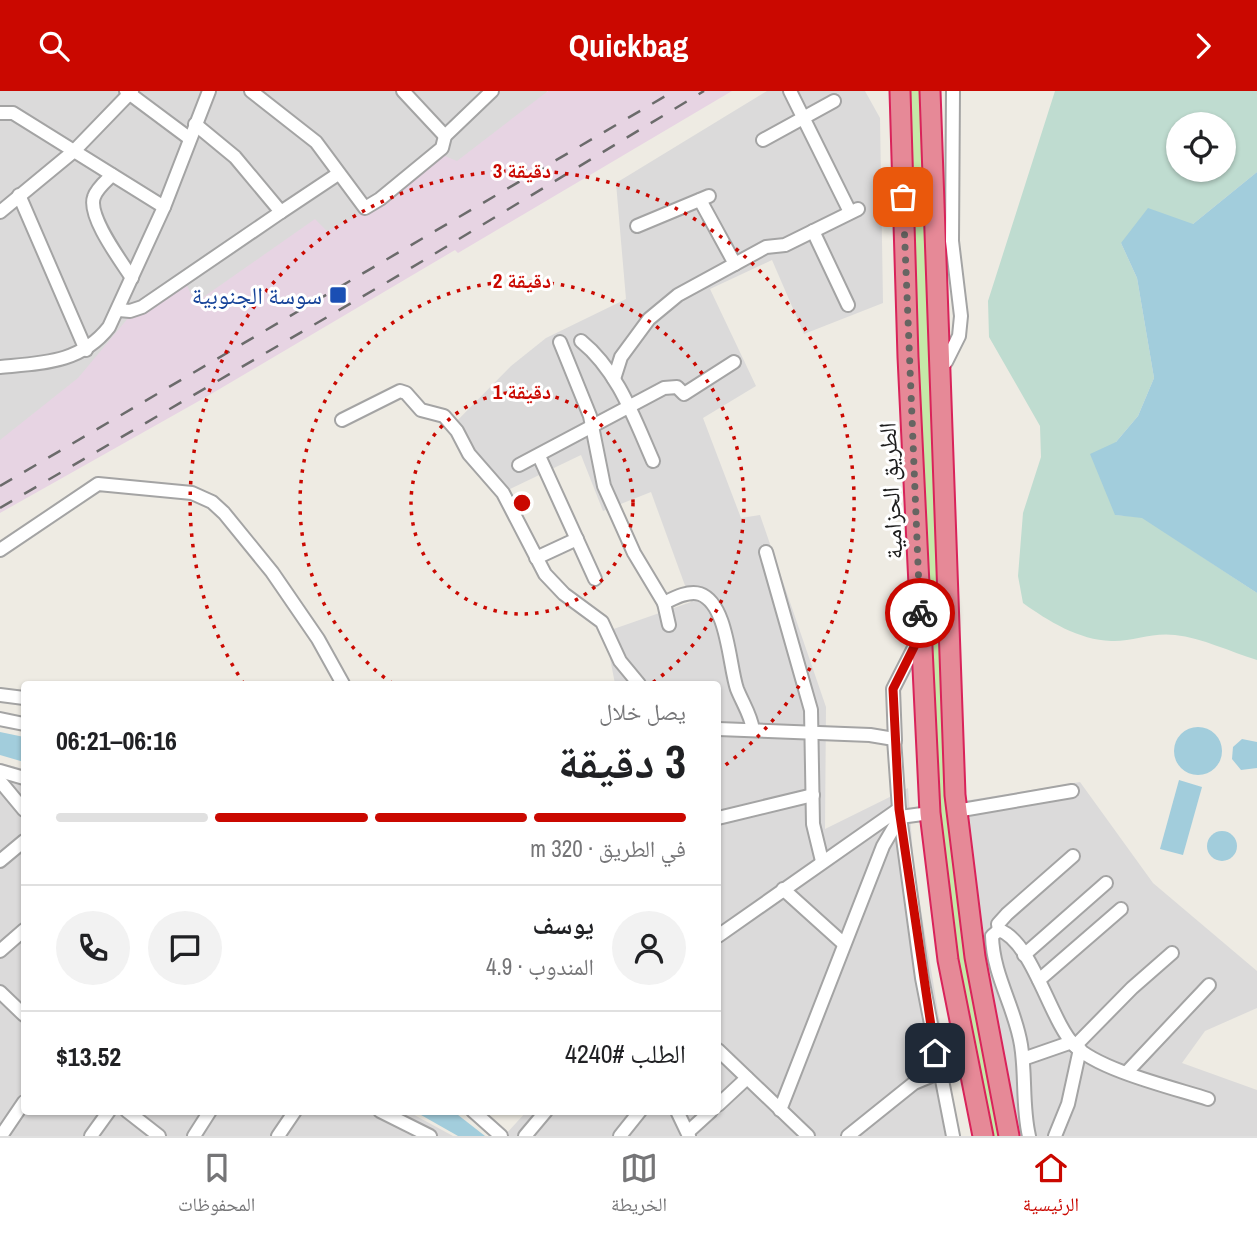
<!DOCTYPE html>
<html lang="ar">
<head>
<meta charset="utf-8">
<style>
  :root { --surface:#fff; --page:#f2f2f2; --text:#202124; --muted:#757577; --line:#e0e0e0; --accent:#ca0800 }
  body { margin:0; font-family:"Archivo Narrow","Noto Naskh Arabic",sans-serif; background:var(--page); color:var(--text); direction:rtl; height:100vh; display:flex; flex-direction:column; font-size:26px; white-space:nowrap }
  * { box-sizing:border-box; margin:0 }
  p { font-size:23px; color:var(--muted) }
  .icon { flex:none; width:38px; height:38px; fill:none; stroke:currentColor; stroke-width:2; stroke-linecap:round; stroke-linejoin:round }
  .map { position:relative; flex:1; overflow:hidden; direction:ltr }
  .panel { position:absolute; left:21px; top:590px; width:700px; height:434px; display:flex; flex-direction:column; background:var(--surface); border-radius:7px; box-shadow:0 2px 5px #0004; direction:rtl }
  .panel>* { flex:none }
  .tools { position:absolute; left:1166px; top:21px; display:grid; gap:14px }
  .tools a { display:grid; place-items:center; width:70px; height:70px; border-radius:50%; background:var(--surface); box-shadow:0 2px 5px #0004; font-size:35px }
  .pin { position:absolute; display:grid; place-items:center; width:60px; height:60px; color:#fff; margin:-30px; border-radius:14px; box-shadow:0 4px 10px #0006 }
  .courier { position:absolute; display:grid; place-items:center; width:70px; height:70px; margin:-35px; border:5px solid #ca0800; border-radius:50%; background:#fff; color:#222; box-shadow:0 2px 9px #0007 }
  .head em { font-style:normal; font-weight:800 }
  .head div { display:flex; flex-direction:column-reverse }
  .head { display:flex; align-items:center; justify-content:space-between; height:119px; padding:0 35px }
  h1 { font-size:46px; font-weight:800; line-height:52px }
  .bar { display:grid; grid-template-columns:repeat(4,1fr); gap:10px 7px; align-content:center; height:84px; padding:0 35px }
  .bar i { height:9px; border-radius:5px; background:var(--line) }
  .bar .selected { background:var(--accent) }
  .bar p { grid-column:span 4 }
  .line { display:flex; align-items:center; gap:18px; padding:0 35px; border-top:2px solid var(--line) }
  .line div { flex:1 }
  .round { display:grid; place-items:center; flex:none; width:74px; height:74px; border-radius:37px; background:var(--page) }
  header { display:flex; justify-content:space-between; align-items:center; height:91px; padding:0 35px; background:var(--accent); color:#fff; font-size:32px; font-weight:800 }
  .tabs { display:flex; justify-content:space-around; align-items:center; height:98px; border-top:2px solid var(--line); background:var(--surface); font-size:19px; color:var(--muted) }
  .tabs a { display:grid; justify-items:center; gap:4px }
  .tabs .selected { color:var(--accent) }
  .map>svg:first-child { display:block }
  .residential { fill:#dbdada }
  .industrial { fill:#e7d4e3 }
  .grass { fill:#c5e9a8 }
  .wetland { fill:#bfdcd0; fill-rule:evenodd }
  .water { fill:#a2cddc }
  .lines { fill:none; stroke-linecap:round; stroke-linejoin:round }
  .minor-casing { stroke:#a4a4a4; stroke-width:16 }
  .highway-casing { stroke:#d9235a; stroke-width:23 }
  .minor { stroke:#fff; stroke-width:12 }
  .highway { stroke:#e68997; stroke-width:19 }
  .rail { stroke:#6b6b6b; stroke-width:2.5; stroke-dasharray:14 14; stroke-linecap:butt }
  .done { stroke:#666562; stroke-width:7; stroke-dasharray:0 12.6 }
  .route { stroke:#ca0800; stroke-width:9 }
  .ring { fill:none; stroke:#ca0800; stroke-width:3.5; stroke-dasharray:3.5 7 }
  .transit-dot { fill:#1a4fb4; stroke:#fff; stroke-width:2.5 }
  .labels { text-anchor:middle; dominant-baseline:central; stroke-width:6; stroke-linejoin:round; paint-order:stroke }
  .transit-label { font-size:24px; fill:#164399; stroke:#fff; text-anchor:end }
  .street-label { font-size:24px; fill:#1d1d1d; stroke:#fff }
  .centre { fill:#ca0800; stroke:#fff; stroke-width:3.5 }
  .ring-label { font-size:21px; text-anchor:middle; font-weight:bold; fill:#ca0800; stroke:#fff; stroke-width:6; stroke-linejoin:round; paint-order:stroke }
</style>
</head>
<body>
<header><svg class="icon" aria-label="forward" viewBox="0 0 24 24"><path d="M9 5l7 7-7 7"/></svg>Quickbag<svg class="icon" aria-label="search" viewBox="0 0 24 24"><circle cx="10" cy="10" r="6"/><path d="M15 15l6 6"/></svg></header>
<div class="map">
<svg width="1257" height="1045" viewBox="0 0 1257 1045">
  <rect width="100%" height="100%" fill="#eeebe3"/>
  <!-- residential -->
  <g class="residential">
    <path d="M 0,0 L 547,0 L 545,10 L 459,79 L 0,363 Z"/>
    <path d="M 767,0 L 865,0 L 880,27 L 883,212 L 804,243 L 772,169 L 710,198 L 756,295 L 703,327 L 741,427 L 760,424 L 826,616 L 825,738 L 908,697 L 914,777 L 959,1045 L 504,1045 L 527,1020 L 718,1020 L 718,593 L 615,593 L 605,541 L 691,511 L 651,401 L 603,420 L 581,364 L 510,398 L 469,375 L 448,339 L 511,275 L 546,247 L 626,208 L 616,92 Z"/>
    <path d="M 0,672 L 24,678 L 24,1020 L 407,1020 L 453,1045 L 0,1045 Z"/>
    <path d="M 1080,691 L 1153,792 L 1257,880 L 1257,917 L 1205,940 L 1182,972 L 1257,999 L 1257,1045 L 1020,1045 L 982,853 L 964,710 Z"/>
  </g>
  <!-- industrial -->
  <path class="industrial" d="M 548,0 L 732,0 L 458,162 L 455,159 L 206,306 L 0,422 L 0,349 L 78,287 L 129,226 L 184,188 L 195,212 L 315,128 L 327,140 L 368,119 L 440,63 L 457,70 Z"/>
  <!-- grass -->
  <path class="grass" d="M 909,0 L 924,0 L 942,539 L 1003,1045 L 987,1045 L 941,776 L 926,541 Z"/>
  <!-- wetland -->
  <path class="wetland" d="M 1055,0 L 1257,0 L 1257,81 L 1193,133 L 1121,152 L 1137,187 L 1154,287 L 1138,325 L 1116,351 L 1115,424 L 1142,426 L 1257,502 L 1257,569 C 1231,561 1202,547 1175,544 C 1152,541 1132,551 1111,550 C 1079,549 1048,530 1023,512 L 1018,485 L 1023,422 L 1041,366 L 1040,335 L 989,246 L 988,210 ZM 1178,33 L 1223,33 L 1223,79 L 1178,79 Z"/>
  <!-- water -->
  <g class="water">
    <path d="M 1257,81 L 1257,502 L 1142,427 L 1115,424 L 1090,363 L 1116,351 L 1138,325 L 1154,287 L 1137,187 L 1121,152 L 1148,117 L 1193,133 Z"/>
    <circle cx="1198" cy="660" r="24"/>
    <path d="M 0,641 L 24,646 L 24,671 L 0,664 Z"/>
    <path d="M 1242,648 L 1257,651 L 1257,677 L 1241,679 L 1232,668 L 1233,656 Z"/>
    <path d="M 1179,689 L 1202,696 L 1183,764 L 1160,758 Z"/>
    <circle cx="1222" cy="755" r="15"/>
    <path d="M 414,1020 L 453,1020 L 485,1045 L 458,1045 Z"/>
  </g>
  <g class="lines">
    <defs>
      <g id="minor">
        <path d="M 126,0 L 189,47"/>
        <path d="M 251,0 L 316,51 L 365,117 L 380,108 L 442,57 L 445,45 L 492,0"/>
        <path d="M 403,0 L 445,45"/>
        <path d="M 790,0 L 850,121"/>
        <path d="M 0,22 L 13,22 L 74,60 L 132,0"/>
        <path d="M 195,33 L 235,66 L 281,121 L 338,83"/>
        <path d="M 763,49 L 834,10"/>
        <path d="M 112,84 C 106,90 97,97 94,106 C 87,125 121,170 132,187"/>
        <path d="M 19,104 L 86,259"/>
        <path d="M 700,109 L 735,173"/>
        <path d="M 0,121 L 74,60 L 164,116"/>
        <path d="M 637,135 L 709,105"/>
        <path d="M 813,140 L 848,214"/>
        <path d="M 119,219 L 130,220 L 142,216 L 281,121"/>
        <path d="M 581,250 C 618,280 634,327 653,370"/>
        <path d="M 560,251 L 590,325 L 604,395 L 634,462 L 664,512 L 669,534"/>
        <path d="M 939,273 L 946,271 L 959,245 L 961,225 L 952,150 L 953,0"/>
        <path d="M 0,276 C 42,272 81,272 109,236 L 164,116 L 209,0"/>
        <path d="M 614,288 L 621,266 L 649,228 L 678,204 L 766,156 L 785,154 L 858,118"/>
        <path d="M 342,329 L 400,300 L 406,302 L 421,319 L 444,325 L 457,340 L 469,363 L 503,402 L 545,483 L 564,503 L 602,531 L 620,570 L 639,593"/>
        <path d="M 539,365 L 595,488"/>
        <path d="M 519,374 L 664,297 L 677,296 L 684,303 L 734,271"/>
        <path d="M 0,459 L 98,393 L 192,402 L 212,411 L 224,422 L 272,481 L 318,548 L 343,593"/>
        <path d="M 766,461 L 811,619 L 813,733 L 822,770"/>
        <path d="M 536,467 L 577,448"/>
        <path d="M 664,512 C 674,507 689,499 700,503 C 728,513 729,575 737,598 C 743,613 751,624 753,639"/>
        <path d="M 0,604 L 24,607"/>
        <path d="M 0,628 L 24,633"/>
        <path d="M 718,638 L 870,644 L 894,648 L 899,718 L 922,887 L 953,1045"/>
        <path d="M 895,650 L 893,598 L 920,545"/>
        <path d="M 0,680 L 24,687"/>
        <path d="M 0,690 L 24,719"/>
        <path d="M 956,720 L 1072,700"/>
        <path d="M 718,727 L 813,704"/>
        <path d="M 0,770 L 24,750"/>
        <path d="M 783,798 L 844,853"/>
        <path d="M 999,839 L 998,833 L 1007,823 L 1073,765"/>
        <path d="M 718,845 L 899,718"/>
        <path d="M 0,860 L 24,839"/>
        <path d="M 1024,864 L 1106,792"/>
        <path d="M 1039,889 L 1121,818"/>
        <path d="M 0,901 L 24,924"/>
        <path d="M 1075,955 L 1132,897 L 1172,862"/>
        <path d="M 718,959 L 808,1045"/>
        <path d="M 1023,968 L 1072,951"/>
        <path d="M 1127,981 L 1209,894"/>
        <path d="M 718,1014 L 747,987"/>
        <path d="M 780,1019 L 883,755 L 900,726 L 930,722"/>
        <path d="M 127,1020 L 159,1045"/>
        <path d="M 380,1020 L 430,1045"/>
        <path d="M 473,1020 L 501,1045"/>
        <path d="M 677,1020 L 689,1045"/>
        <path d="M 688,1041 L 711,1020"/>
        <path d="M 1,1045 L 24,1011"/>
        <path d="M 91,1045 L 109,1020"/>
        <path d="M 194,1045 L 210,1020"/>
        <path d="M 278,1045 L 295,1020"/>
        <path d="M 525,1045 L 546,1020"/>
        <path d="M 620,1045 L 640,1020"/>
        <path d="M 848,1045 L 914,992 L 938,982"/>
        <path d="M 1029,1045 C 1022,1015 1026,984 1021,954 C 1015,916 993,885 992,845 L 999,839 C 1032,850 1050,929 1074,954 C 1098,979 1174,997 1208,1008"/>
        <path d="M 1055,1045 L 1068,1013 L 1080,958"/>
      </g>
      <g id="highway">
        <path d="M 900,0 L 908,266 L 930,722 L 948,869 L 983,1045"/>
        <path d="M 930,0 L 955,704 L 975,866 L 1009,1045"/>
      </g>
    </defs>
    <!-- minor casing -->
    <use href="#minor" class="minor-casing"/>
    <!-- highway casing -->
    <use href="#highway" class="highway-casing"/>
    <!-- minor -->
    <use href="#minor" class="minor"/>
    <!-- highway -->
    <use href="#highway" class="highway"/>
    <!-- rail -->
    <g class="rail">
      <path d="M 0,395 L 674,0"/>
      <path d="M 0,417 L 401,183 L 704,0"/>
    </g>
  </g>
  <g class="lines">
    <!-- done -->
    <path class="done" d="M 903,106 L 920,522"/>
    <!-- route -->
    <path class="route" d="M 920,522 L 921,542 L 893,598 L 899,718 L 935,962"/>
  </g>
  <!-- distance rings -->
  <g class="ring">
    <circle cx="522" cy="412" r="111"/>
    <path d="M393 593A222 222 0 1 1 651 593"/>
    <path d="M244 593A332 332 0 1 1 719 679"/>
  </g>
  <!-- markers -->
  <rect class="transit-dot" x="329" y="195" width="18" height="18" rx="3.5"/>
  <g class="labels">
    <!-- transit labels -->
    <g class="transit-label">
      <text x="322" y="204">سوسة الجنوبية</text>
    </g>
    <!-- street labels -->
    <g class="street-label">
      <text transform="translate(890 400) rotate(-93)">الطريق الحزامية</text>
    </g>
  </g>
  <circle cx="522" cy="412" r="10" class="centre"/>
  <g class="ring-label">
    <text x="522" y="87">3 دقيقة</text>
    <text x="522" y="197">2 دقيقة</text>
    <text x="522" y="308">1 دقيقة</text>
  </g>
</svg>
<div class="tools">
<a><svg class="icon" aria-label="locate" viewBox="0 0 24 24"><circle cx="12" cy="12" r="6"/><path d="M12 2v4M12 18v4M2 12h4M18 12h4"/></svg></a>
</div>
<div class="pin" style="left:903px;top:106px;background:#ea580c"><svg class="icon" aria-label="bag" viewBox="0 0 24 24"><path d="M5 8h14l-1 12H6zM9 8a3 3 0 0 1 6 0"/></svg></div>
<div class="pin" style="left:935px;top:962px;background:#1f2937"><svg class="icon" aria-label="home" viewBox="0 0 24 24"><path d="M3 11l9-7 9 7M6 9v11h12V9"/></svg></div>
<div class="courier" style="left:920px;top:522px"><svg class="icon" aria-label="bike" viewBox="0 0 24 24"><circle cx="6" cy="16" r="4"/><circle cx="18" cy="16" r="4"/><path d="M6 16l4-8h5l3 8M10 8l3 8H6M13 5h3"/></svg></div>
<section class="panel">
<div class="head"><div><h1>3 دقيقة</h1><p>يصل خلال</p></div><em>06:16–06:21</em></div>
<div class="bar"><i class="selected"></i><i class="selected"></i><i class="selected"></i><i></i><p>في الطريق · 320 m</p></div>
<div class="line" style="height:126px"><a class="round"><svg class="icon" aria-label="person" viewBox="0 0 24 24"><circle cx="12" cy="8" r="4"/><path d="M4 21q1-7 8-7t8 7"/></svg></a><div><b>يوسف</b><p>المندوب · 4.9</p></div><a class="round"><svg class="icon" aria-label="chat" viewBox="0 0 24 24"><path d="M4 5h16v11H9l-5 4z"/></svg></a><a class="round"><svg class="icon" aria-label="phone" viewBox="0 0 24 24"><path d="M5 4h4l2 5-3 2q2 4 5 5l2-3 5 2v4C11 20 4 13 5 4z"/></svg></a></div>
<div class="line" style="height:91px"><div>الطلب #4240</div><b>$13.52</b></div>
</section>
</div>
<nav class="tabs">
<a class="selected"><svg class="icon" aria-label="home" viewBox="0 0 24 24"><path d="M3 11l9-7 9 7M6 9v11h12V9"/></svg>الرئيسية</a>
<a><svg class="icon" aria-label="map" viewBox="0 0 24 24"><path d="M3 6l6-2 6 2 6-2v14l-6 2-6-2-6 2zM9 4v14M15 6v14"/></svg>الخريطة</a>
<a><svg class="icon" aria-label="saved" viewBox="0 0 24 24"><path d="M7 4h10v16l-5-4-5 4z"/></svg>المحفوظات</a>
</nav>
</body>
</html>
